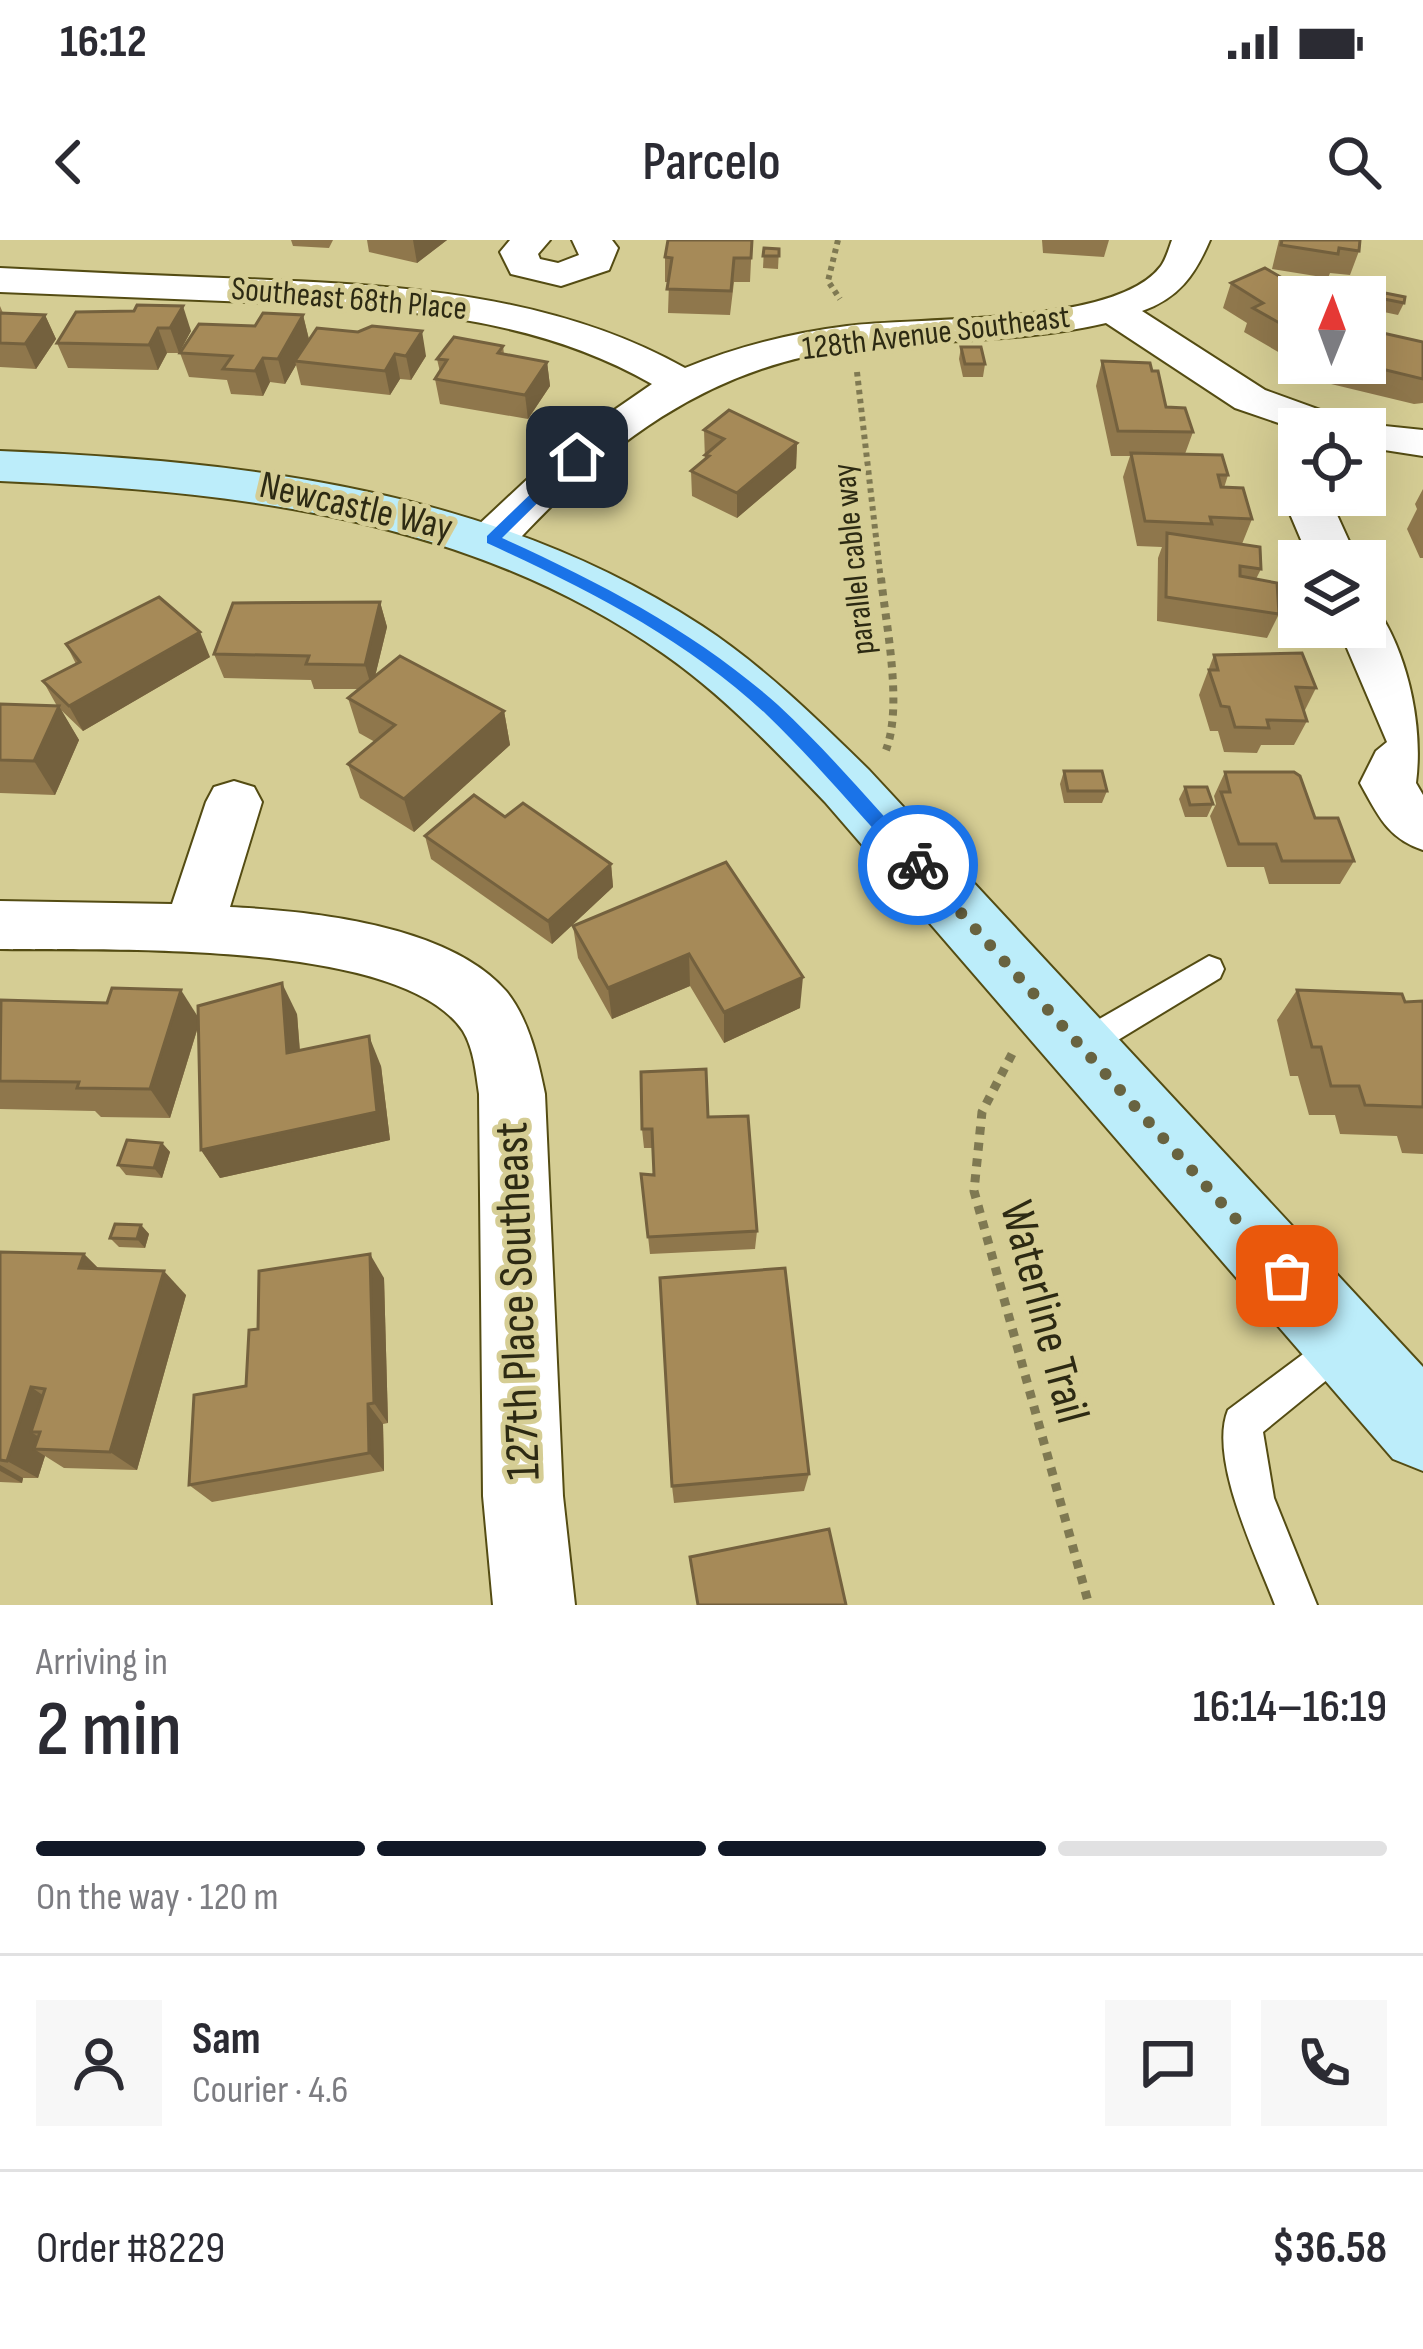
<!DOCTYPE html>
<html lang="en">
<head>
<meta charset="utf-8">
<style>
  :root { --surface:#fff; --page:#f7f7f7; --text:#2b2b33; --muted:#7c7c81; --line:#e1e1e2; --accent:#111827 }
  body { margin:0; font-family:"Sofia Sans Condensed",sans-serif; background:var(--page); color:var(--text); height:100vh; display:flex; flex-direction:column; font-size:45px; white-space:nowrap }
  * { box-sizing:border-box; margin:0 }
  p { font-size:39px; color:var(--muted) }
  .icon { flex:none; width:66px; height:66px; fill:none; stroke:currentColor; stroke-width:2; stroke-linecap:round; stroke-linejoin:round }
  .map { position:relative; height:1365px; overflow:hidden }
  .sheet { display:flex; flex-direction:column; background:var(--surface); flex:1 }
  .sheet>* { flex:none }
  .needle { width:78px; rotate:1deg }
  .controls { position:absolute; left:1278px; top:36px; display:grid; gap:24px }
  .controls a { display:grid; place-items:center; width:108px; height:108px; border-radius:0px; background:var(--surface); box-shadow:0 12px 48px #0002; font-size:60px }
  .pin { position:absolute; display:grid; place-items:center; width:102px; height:102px; color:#fff; margin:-51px; border-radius:24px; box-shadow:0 6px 18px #0006 }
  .courier { position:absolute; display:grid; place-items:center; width:120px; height:120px; margin:-60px; border:9px solid #1a73e8; border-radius:50%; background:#fff; color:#222; box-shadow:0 3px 15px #0007 }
  .summary em { font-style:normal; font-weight:600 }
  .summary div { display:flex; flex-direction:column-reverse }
  .summary { display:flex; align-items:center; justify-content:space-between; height:204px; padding:0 36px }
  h1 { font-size:78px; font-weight:600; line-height:90px }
  .bar { display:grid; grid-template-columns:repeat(4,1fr); gap:18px 12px; align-content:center; height:144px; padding:0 36px }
  .bar i { height:15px; border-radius:9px; background:var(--line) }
  .bar .current { background:var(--accent) }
  .bar p { grid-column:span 4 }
  .line { display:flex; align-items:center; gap:30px; padding:0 36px; border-top:3px solid var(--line) }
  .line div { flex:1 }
  .round { display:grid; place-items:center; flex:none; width:126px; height:126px; border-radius:0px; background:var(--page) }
  .status { display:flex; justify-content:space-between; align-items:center; height:84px; padding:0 60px; background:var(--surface); direction:ltr }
  .status svg { height:33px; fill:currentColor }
  header { display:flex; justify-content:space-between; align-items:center; height:156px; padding:0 36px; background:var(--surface); font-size:54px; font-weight:600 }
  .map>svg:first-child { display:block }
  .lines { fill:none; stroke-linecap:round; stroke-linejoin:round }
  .service-casing { stroke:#544c13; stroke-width:4 }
  .minor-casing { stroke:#544c13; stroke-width:4 }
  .secondary-casing { stroke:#544c13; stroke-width:4 }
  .path-far2 { stroke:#7f7952; stroke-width:6; stroke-dasharray:4.5 4.5; stroke-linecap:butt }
  .path-far1 { stroke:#7f7952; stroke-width:8; stroke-dasharray:6 6; stroke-linecap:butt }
  .path { stroke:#7f7952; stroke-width:9; stroke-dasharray:8 8; stroke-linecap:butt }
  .service { fill:#fff; fill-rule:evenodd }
  .minor { fill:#fff; fill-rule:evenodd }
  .secondary { fill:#bcedfa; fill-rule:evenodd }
  .wall { fill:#8f774c }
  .shaded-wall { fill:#74613e }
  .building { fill:#a68a58; stroke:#74613e; stroke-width:3 }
  .route { fill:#1a73e8 }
  .done { stroke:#686340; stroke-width:12; stroke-dasharray:0 21.6 }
  .labels { text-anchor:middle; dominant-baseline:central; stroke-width:10; stroke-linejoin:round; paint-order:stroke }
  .far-street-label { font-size:33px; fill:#2d2a13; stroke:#d5cd94 }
  .street-label { font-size:39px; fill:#2d2a13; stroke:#d5cd94 }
  .near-street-label { font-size:48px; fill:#2d2a13; stroke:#d5cd94 }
</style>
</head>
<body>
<div class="status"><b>16:12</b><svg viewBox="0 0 49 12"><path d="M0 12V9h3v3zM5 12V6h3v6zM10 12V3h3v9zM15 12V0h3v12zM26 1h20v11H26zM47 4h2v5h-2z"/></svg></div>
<header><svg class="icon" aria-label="back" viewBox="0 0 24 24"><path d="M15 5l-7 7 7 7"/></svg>Parcelo<svg class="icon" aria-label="search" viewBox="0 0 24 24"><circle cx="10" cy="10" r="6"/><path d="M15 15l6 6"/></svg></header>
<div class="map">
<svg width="1423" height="1365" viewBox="0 0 1423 1365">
  <rect width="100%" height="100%" fill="#d5cd94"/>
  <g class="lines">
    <defs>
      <g id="service">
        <path d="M 1209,716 L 1220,720 L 1224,729 L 1220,738 L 1090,817 L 1079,821 L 1068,817 L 1063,807 L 1068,797 Z"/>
        <path d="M 1342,1085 L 1355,1091 L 1361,1104 L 1355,1117 L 1263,1192 L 1274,1258 L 1317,1365 L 1275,1365 C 1257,1317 1208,1219 1228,1170 Z"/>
      </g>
      <g id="minor">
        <path d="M 510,0 L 550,0 L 538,14 L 540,19 L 558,23 L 579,15 L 572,0 L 612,0 L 618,8 L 609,30 L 561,46 L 511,34 L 500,12 Z"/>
        <path d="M 1172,0 L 1210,0 C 1195,35 1179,58 1142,71 L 1265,150 L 1356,183 L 1423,190 L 1423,216 L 1365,207 L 1365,189 L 1299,190 L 1235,168 L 1106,83 C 1021,103 936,99 850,109 C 707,126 603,207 509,310 L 492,314 L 475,310 L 468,299 L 475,288 L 565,204 L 652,144 C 528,73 388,68 249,62 C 166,59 83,55 0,52 L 0,28 C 83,32 165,36 248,39 C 397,45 551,53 685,128 C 736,107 791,93 847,86 C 919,76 1116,87 1161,26 C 1166,19 1169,8 1172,0 Z"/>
        <path d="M 1299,243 L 1299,255 L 1328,255 L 1358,321 L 1310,321 L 1282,255 L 1289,245 Z"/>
        <path d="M 1365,371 L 1381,375 C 1410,422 1423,490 1416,543 L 1423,555 L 1423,610 C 1387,598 1378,575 1360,543 L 1376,511 L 1387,502 L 1338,387 L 1365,387 Z"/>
        <path d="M 234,541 L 254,547 L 262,562 L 230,667 C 312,671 449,685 506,751 C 529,779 538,820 545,854 L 563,1256 L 575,1365 L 493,1365 L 483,1256 L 479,854 C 476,834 474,809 463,791 C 401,698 105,711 0,709 L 0,661 L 172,664 L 206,562 L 214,547 Z"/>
      </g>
      <path id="secondary" d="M 0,211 C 245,221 492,249 702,386 C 763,426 817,479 869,530 L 1423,1127 L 1423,1231 L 1393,1219 L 825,562 C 775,510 723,455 664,414 C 466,276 234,251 0,241 Z"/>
    </defs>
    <!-- service casing -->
    <use href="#service" class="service-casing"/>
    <!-- minor casing -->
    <use href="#minor" class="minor-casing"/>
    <!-- secondary casing -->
    <use href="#secondary" class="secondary-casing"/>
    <!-- path-far2 -->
    <g class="path-far2">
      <path d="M 838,0 L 828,41 L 840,59"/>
      <path d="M 857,132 L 881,341"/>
    </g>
    <!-- path-far1 -->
    <path class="path-far1" d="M 881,338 C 886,385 903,466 886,510"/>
    <!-- path -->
    <path class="path" d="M 1012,814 L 982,872 L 974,951 L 1089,1365"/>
    <!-- service -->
    <use href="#service" class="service"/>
    <!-- minor -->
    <use href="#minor" class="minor"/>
    <!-- secondary -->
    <use href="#secondary" class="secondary"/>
  </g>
  <!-- wall -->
  <g class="wall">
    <path d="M 291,0 L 333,0 L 329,8 L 293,6 Z"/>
    <path d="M 367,0 L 447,0 L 417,23 L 369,12 Z"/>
    <path d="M 752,0 L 750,42 L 734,42 L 730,75 L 668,73 L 669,42 L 665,42 L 665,17 Z"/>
    <path d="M 1042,0 L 1109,0 L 1104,17 L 1043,13 Z"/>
    <path d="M 1279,0 L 1360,0 L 1359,11 L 1350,35 L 1330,33 L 1328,38 L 1272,29 Z"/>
    <path d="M 764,8 L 779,9 L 778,29 L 763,28 Z"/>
    <path d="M 1231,43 L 1310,54 L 1299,57 L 1299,117 L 1292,120 L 1244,92 L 1247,83 L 1223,68 Z"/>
    <path d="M 1385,53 L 1404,63 L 1398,75 L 1379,71 Z"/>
    <path d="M 0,66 L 3,73 L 45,75 L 56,99 L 36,129 L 0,127 Z"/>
    <path d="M 76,72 L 191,91 L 179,113 L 167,113 L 158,130 L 68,128 L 57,103 Z"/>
    <path d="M 303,75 L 309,99 L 426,116 L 411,140 L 400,139 L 390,155 L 301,145 L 296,125 L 285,144 L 270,142 L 263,156 L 231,154 L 227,140 L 189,137 L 180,113 L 255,86 Z"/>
    <path d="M 1423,102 L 1423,163 L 1414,164 L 1331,144 L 1338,123 L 1365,123 Z"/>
    <path d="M 503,106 L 504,114 L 547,122 L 550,146 L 528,179 L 440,164 L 435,139 L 440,132 L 437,119 Z"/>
    <path d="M 961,107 L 985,124 L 983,137 L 963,137 L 959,119 Z"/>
    <path d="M 1102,121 L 1166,167 L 1193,192 L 1185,214 L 1228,235 L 1224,248 L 1252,279 L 1242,304 L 1261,329 L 1256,339 L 1279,374 L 1267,398 L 1157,381 L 1158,318 L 1162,307 L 1137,306 L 1123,237 L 1130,216 L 1111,216 L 1096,146 Z"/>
    <path d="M 704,190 L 797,203 L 796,228 L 737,278 L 692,256 L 691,231 L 705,220 Z"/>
    <path d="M 1423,249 L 1423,318 L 1420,318 L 1407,289 L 1417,269 L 1415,264 Z"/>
    <path d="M 380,362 L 387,387 L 375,436 L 504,471 L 510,505 L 414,592 L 360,558 L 348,524 L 375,502 L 359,493 L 348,458 L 359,449 L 314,449 L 311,440 L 224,438 L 214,414 Z"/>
    <path d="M 66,404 L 210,417 L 83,491 L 61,470 L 79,500 L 55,555 L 0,553 L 0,464 L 57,466 L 43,441 L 76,424 Z"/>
    <path d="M 1214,415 L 1316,448 L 1304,472 L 1307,481 L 1294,505 L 1261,505 L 1257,513 L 1224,512 L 1218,491 L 1210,491 L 1199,455 Z"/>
    <path d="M 1064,531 L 1107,551 L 1102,563 L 1064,563 L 1060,544 Z"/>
    <path d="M 1225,532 L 1315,578 L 1354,621 L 1340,644 L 1269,644 L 1264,627 L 1227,627 L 1210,576 L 1216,564 L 1214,556 Z"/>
    <path d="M 1185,547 L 1213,564 L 1207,577 L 1185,577 L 1179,559 Z"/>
    <path d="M 505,577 L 611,624 L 613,647 L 552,704 L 431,619 L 425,596 Z"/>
    <path d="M 726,622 L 800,768 L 724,803 L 690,746 L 612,779 L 578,718 L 573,686 Z"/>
    <path d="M 1297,750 L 1405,762 L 1423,761 L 1423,914 L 1402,913 L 1397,896 L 1340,894 L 1335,875 L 1309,875 L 1298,836 L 1290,836 L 1277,780 Z"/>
    <path d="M 0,762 L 199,779 L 297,774 L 300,810 L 381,826 L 390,900 L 220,938 L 201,910 L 199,784 L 170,878 L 101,877 L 95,871 L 0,869 Z"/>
    <path d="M 708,877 L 757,991 L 755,1009 L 650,1014 L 641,934 L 654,935 L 653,908 L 644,908 L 642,889 Z"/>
    <path d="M 162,903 L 170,912 L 162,938 L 126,935 L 118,925 Z"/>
    <path d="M 141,985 L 149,994 L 145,1008 L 119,1007 L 110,998 Z"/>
    <path d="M 0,1012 L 84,1014 L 99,1029 L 186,1055 L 137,1230 L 64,1228 L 45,1216 L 38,1238 L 23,1238 L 22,1243 L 0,1242 Z"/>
    <path d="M 384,1038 L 388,1183 L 383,1184 L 384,1231 L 212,1262 L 189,1245 L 246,1146 L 258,1089 Z"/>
    <path d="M 809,1234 L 804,1251 L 674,1263 L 672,1246 Z"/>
  </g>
  <!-- shaded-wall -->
  <g class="shaded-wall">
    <path d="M 413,0 L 447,0 L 417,23 Z"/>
    <path d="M 183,66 L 191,91 L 179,113 L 170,88 Z"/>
    <path d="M 45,75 L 56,99 L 36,129 L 25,104 Z"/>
    <path d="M 303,75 L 309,100 L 295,121 L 296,125 L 285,144 L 278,119 Z"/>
    <path d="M 158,88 L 167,113 L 158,130 L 149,105 Z"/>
    <path d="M 422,91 L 426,116 L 411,140 L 406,116 Z"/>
    <path d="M 1299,101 L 1299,117 L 1292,120 Z"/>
    <path d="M 395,114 L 400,139 L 390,155 L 385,131 Z"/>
    <path d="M 263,118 L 270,142 L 263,156 L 255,131 Z"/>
    <path d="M 547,122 L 550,146 L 528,179 L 525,155 Z"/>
    <path d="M 797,203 L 796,228 L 737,278 L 737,253 Z"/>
    <path d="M 380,362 L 387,387 L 372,449 L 365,425 Z"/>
    <path d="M 200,392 L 210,417 L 83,491 L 69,466 Z"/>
    <path d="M 59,466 L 79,500 L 55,555 L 34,521 Z"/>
    <path d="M 504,471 L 510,505 L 414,592 L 404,559 Z"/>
    <path d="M 611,624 L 613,647 L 552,704 L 548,681 Z"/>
    <path d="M 689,714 L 690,746 L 612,779 L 608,748 Z"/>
    <path d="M 803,737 L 800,768 L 724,803 L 724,772 Z"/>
    <path d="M 282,743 L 297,774 L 302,843 L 287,813 Z"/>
    <path d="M 181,750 L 200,780 L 170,878 L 150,849 Z"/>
    <path d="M 369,796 L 381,826 L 390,900 L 220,938 L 201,910 Z"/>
    <path d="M 162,903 L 170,912 L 162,938 L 154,928 Z"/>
    <path d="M 141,985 L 149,994 L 145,1008 L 137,999 Z"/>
    <path d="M 84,1014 L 109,1039 L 79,1028 Z"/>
    <path d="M 370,1014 L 384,1038 L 388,1183 L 374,1163 Z"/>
    <path d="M 164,1031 L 186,1055 L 137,1230 L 110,1212 Z"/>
    <path d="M 31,1147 L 60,1167 L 40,1192 L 31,1192 L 49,1203 L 34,1209 L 45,1216 L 38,1238 L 7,1221 Z"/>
    <path d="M 368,1164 L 383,1184 L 384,1231 L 369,1213 Z"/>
    <path d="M 0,1225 L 23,1238 L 22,1243 L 0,1231 Z"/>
  </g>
  <!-- building -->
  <g class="building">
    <path d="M 668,0 L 752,0 L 751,18 L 734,18 L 731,51 L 667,49 L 672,18 L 665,17 Z"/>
    <path d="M 1282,0 L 1360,0 L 1359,11 L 1339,8 L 1338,14 L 1281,5 Z"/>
    <path d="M 764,8 L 779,9 L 779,16 L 763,16 Z"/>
    <path d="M 1265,28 L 1310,54 L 1327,49 L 1339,57 L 1299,57 L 1299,94 L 1253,68 L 1263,63 L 1231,43 Z"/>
    <path d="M 1385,53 L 1405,57 L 1404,63 L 1384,59 Z"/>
    <path d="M 137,65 L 183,66 L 170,88 L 158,88 L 149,105 L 57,103 L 76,72 L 134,71 Z"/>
    <path d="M 0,73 L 45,75 L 25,104 L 0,103 Z"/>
    <path d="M 263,73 L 303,75 L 278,119 L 263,118 L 255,131 L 223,129 L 232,116 L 180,113 L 199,84 L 255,86 Z"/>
    <path d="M 372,86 L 422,91 L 406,116 L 395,114 L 385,131 L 295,121 L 317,88 L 358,92 Z"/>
    <path d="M 1365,89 L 1423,102 L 1423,139 L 1357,123 L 1365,123 Z"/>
    <path d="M 454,97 L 503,106 L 498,113 L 547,122 L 525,155 L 435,139 L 447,120 L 437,119 Z"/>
    <path d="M 961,107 L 981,107 L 985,124 L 965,124 Z"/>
    <path d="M 1102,121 L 1150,123 L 1152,131 L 1158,131 L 1166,167 L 1185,168 L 1193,192 L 1118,191 Z"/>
    <path d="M 729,170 L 797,203 L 737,253 L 691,231 L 709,216 L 705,215 L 724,199 L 704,190 Z"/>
    <path d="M 1131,213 L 1222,215 L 1228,235 L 1218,235 L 1221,247 L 1243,248 L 1252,279 L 1210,277 L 1212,284 L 1145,281 Z"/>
    <path d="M 1167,293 L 1260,307 L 1261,329 L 1240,326 L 1240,336 L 1277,343 L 1279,374 L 1166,357 Z"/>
    <path d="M 159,357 L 200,392 L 69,466 L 43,441 L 80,422 L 66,404 Z"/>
    <path d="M 380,362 L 365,425 L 306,424 L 309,416 L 214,414 L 233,363 Z"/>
    <path d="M 1302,413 L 1316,448 L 1296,447 L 1307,481 L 1267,480 L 1269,488 L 1235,487 L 1229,467 L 1221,466 L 1209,430 L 1218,430 L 1214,415 Z"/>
    <path d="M 400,416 L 504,471 L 404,559 L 348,524 L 395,485 L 348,458 Z"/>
    <path d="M 0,464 L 59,466 L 34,521 L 0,520 Z"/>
    <path d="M 1064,531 L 1102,531 L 1107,551 L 1068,551 Z"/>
    <path d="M 1225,532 L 1294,532 L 1300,536 L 1315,578 L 1338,578 L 1354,621 L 1282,621 L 1276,604 L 1239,604 L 1221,552 L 1230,552 Z"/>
    <path d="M 1185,547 L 1207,547 L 1213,564 L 1190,565 Z"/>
    <path d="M 474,555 L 505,577 L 523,563 L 611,624 L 548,681 L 425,596 Z"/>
    <path d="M 726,622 L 803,737 L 724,772 L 689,714 L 608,748 L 573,686 Z"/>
    <path d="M 282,743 L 287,813 L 369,796 L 377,872 L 201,910 L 198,766 Z"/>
    <path d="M 112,748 L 181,750 L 150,849 L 77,848 L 79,842 L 0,841 L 1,760 L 107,763 Z"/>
    <path d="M 1297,750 L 1402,754 L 1405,762 L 1423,761 L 1423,867 L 1365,865 L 1359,846 L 1331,846 L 1321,807 L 1312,807 Z"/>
    <path d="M 706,829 L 708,877 L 748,876 L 757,991 L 648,997 L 641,934 L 654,935 L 652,889 L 642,889 L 641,832 Z"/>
    <path d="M 127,900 L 162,903 L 154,928 L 118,925 Z"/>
    <path d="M 115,984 L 141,985 L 137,999 L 110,998 Z"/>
    <path d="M 0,1012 L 84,1014 L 79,1028 L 164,1031 L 110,1212 L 34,1209 L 40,1192 L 31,1192 L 45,1149 L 31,1147 L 7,1221 L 0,1220 Z"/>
    <path d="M 370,1014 L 374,1163 L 368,1164 L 369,1213 L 189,1245 L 194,1155 L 246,1146 L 249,1090 L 258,1089 L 259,1031 Z"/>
    <path d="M 785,1028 L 809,1234 L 672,1246 L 660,1038 Z"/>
    <path d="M 829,1289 L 846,1365 L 698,1365 L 690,1317 Z"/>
  </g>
  <!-- route -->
  <path class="route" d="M 572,214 L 584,217 L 502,298 C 601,343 696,392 778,465 C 830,513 876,569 924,620 L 924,630 L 911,630 C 863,579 818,524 767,475 C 686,399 587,349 487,303 L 487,296 Z"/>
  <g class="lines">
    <!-- done -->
    <path class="done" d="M 918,625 L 1287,1036"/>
  </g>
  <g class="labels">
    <!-- far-street labels -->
    <g class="far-street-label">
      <text transform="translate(349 59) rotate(5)">Southeast 68th Place</text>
      <text transform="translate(936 93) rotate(-7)">128th Avenue Southeast</text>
      <text transform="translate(854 319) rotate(-96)">parallel cable way</text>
    </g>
    <!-- street labels -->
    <g class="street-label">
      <text transform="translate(356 267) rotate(13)">Newcastle Way</text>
    </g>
    <!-- near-street labels -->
    <g class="near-street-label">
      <text transform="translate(518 1061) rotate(-92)">127th Place Southeast</text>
      <text transform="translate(1044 1072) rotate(75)">Waterline Trail</text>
    </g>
  </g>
</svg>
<div class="controls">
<a><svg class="needle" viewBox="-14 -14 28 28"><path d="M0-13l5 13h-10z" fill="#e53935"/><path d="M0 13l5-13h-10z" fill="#7c7c81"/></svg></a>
<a><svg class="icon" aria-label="locate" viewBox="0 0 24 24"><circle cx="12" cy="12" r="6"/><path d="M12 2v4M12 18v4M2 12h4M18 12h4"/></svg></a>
<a><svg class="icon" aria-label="layers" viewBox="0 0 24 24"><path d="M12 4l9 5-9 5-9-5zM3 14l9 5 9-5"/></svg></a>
</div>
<div class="pin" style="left:1287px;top:1036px;background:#ea580c"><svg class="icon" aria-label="bag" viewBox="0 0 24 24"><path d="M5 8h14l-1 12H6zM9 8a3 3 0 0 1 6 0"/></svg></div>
<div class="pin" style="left:577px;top:217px;background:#1f2937"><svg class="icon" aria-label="home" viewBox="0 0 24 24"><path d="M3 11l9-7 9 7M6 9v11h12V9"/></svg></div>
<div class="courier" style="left:918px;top:625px"><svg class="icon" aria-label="bike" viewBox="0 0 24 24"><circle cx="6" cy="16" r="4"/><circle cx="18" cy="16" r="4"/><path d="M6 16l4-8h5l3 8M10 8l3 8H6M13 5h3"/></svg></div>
</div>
<section class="sheet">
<div class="summary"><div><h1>2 min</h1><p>Arriving in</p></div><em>16:14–16:19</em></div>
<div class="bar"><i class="current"></i><i class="current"></i><i class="current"></i><i></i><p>On the way · 120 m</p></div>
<div class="line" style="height:216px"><a class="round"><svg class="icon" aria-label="person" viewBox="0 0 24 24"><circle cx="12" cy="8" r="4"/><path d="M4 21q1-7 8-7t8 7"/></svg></a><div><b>Sam</b><p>Courier · 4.6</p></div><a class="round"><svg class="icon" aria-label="chat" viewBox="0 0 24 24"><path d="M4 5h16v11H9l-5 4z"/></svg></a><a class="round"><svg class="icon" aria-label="phone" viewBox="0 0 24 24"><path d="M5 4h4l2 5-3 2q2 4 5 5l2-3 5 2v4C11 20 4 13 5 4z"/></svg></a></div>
<div class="line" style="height:156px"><div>Order #8229</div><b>$36.58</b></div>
</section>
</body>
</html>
